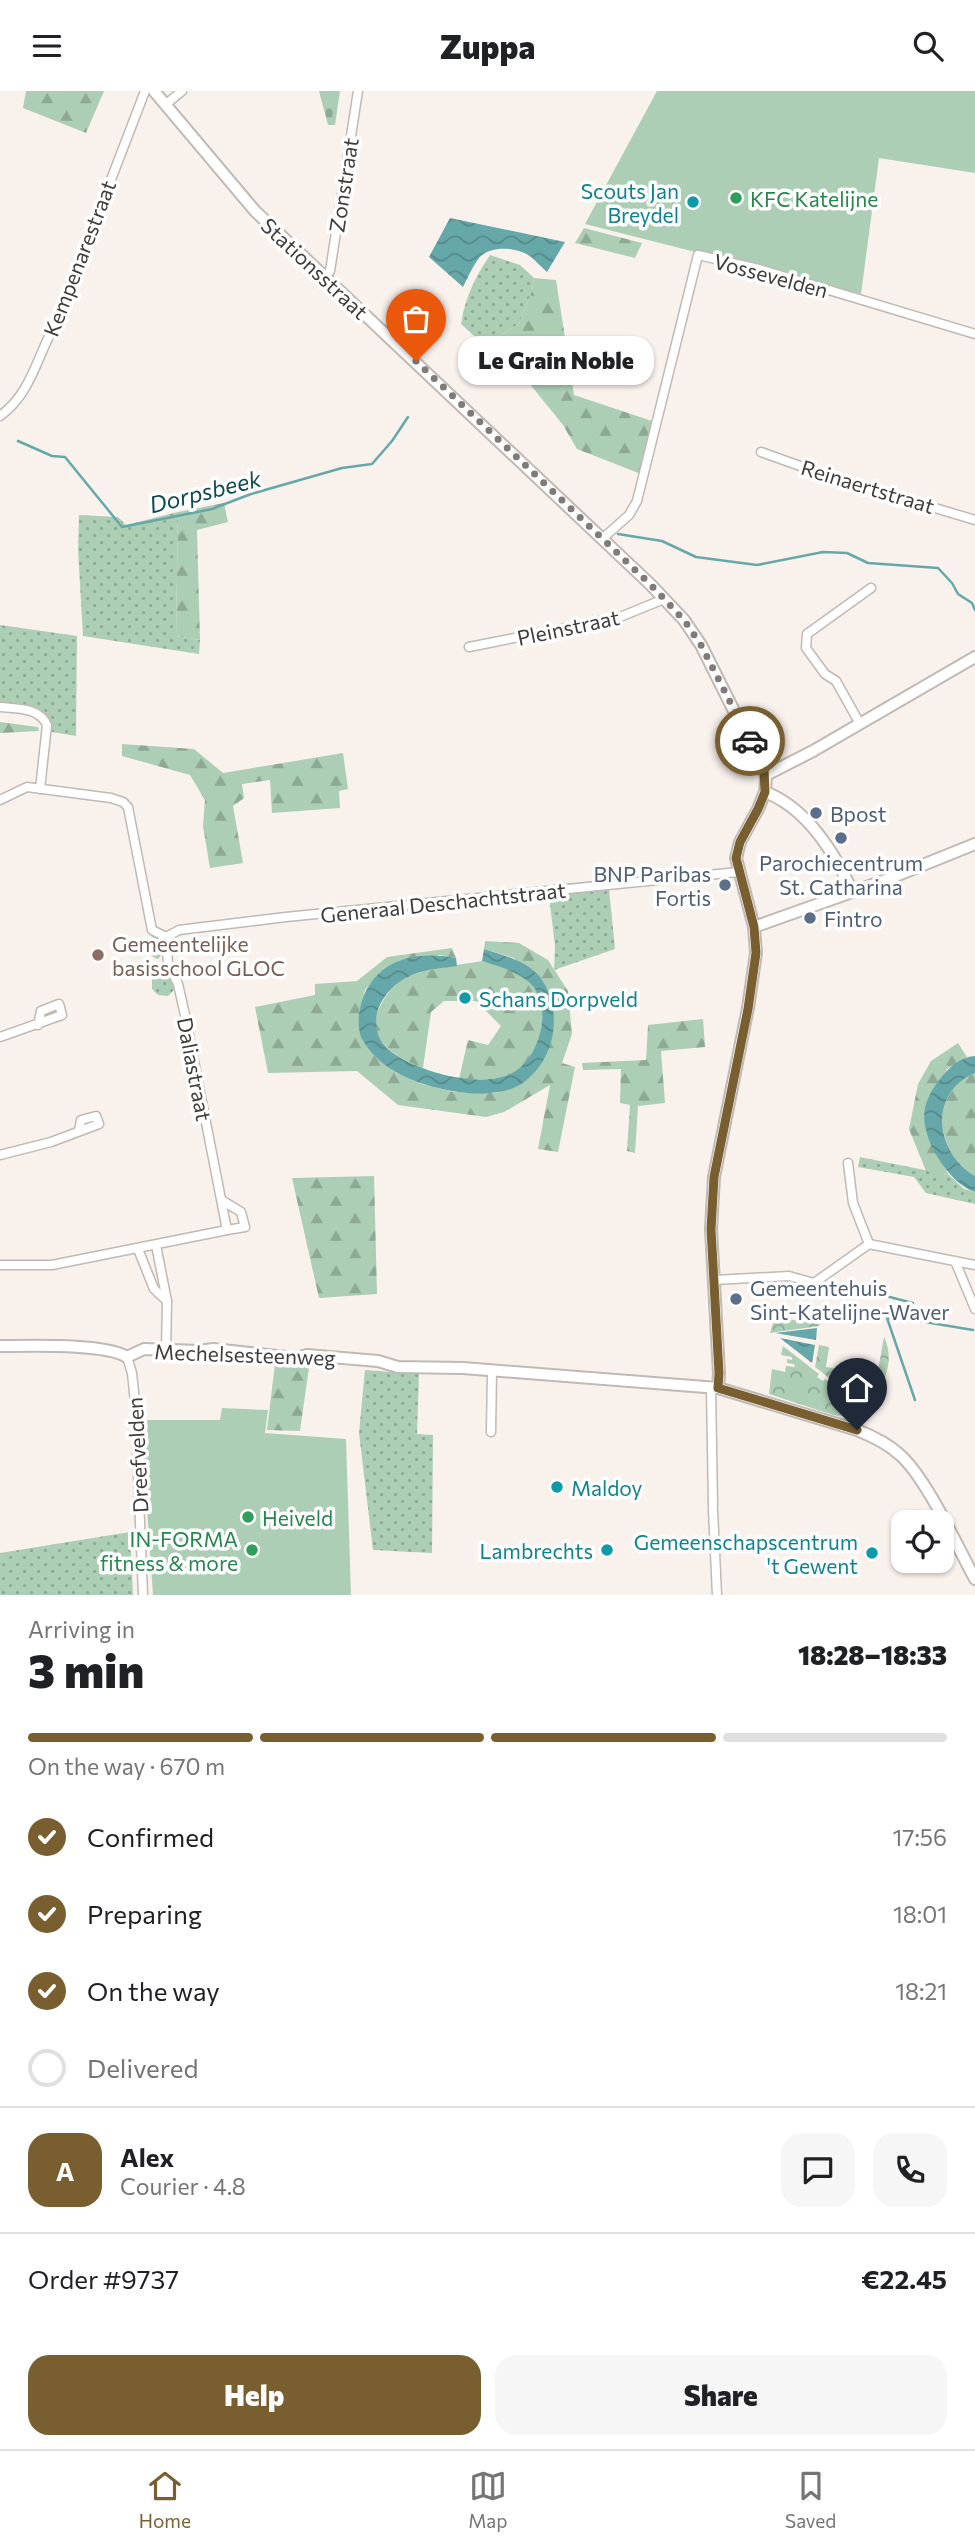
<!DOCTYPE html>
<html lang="en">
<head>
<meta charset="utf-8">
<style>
  :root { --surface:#fff; --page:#f6f6f6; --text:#202124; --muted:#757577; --line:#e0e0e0; --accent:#795f30 }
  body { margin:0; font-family:Commissioner,sans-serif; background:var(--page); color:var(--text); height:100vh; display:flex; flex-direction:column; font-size:26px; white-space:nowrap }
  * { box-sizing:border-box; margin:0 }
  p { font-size:23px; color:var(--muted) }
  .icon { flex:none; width:38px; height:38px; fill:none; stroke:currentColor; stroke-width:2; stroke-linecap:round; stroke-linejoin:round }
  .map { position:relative; height:1504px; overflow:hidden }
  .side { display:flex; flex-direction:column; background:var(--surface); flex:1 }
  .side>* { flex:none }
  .controls { position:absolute; left:891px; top:1419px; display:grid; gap:14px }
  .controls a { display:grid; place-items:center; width:63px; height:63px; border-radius:14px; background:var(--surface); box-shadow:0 2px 5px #0004; font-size:35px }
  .pin { position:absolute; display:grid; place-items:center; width:60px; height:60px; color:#fff; margin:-72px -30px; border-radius:50% 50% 50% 0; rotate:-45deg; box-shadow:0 0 7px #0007 }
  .pin .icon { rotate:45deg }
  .courier { position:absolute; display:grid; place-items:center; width:70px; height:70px; margin:-35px; border:5px solid #795f30; border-radius:50%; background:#fff; color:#222; box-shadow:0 2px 9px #0007 }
  .bubble { position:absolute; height:49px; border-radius:21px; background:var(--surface); box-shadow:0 2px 5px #0004; font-size:23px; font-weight:800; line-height:49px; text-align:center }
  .headline em { font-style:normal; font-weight:800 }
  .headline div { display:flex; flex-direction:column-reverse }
  .headline { display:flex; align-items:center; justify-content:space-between; height:119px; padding:0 28px }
  h1 { font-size:46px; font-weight:800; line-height:52px }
  .bar { display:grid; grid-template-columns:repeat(4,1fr); gap:10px 7px; align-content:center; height:84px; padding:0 28px }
  .bar i { height:9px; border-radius:5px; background:var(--line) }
  .bar .current { background:var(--accent) }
  .bar p { grid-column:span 4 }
  .line { display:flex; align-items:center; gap:18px; padding:0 28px; border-top:2px solid var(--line) }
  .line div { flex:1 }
  .round { display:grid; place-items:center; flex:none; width:74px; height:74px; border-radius:21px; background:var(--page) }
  ol { padding:0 28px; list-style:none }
  li { display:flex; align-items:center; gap:21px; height:77px }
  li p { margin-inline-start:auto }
  li .icon { padding:7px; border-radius:50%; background:var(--accent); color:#fff; stroke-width:4 }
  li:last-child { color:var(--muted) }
  li i { width:38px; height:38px; border:4px solid var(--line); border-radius:50% }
  .primary-button { display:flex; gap:14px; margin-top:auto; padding:14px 28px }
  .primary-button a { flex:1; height:80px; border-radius:21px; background:var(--accent); color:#fff; font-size:28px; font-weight:800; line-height:80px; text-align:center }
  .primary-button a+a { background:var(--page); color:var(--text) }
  header { display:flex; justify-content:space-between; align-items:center; height:91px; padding:0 28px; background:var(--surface); font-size:32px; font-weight:800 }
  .dock { display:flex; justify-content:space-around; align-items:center; height:98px; border-top:2px solid var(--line); background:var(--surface); font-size:19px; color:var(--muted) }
  .dock a { display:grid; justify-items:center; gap:4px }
  .dock .current { color:var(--accent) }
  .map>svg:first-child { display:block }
  .grass { fill:url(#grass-dots) }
  .forest { fill:url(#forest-firs) }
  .cemetery { fill:url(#cemetery-stones) }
  .park { fill:url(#park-crowns) }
  .pitch { fill:#acceb4 }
  .water { fill:url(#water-waves) }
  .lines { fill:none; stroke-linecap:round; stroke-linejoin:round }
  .stream { stroke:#66a8a9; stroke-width:2.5 }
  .street-casing { stroke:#c0b9b4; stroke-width:11 }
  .secondary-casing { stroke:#c0b9b4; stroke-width:14 }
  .street { stroke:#fff; stroke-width:8 }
  .secondary { stroke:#fff; stroke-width:10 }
  .done { stroke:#807b78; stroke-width:7; stroke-dasharray:0 12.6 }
  .route { stroke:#795f30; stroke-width:9 }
  .leisure-dot { fill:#2e9e5b; stroke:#fff; stroke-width:2.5 }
  .culture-dot { fill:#0f9aa8; stroke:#fff; stroke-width:2.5 }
  .service-dot { fill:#5c6f8a; stroke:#fff; stroke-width:2.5 }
  .education-dot { fill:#8d6e63; stroke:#fff; stroke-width:2.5 }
  .labels { text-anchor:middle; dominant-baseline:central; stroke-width:7; stroke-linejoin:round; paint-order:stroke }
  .street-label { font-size:21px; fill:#3f3c3a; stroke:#fff }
  .culture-label { font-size:21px; fill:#0d838f; stroke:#fff; text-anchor:end }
  .leisure-label { font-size:21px; fill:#27864d; stroke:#fff; text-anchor:start }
  .service-label { font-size:21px; fill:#4e5e75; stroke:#fff; text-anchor:start }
  .education-label { font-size:21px; fill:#785e54; stroke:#fff; text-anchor:start }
  .water-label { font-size:23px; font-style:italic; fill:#0d4a4b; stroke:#fff }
</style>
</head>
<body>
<header><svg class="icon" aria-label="menu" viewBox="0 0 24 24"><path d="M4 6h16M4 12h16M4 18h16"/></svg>Zuppa<svg class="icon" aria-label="search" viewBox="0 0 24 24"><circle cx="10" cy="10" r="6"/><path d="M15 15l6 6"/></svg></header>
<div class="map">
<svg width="975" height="1504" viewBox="0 0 975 1504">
  <defs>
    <pattern id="grass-dots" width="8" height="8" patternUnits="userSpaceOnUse" patternTransform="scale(1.75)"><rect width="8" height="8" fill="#acceb4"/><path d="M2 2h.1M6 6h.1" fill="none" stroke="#8da893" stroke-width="1.8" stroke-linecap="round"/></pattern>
    <pattern id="forest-firs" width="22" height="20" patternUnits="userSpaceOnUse" patternTransform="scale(1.75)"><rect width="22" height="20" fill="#acceb4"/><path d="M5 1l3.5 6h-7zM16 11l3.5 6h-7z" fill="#8da893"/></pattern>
    <pattern id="cemetery-stones" width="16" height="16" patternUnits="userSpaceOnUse" patternTransform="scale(1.75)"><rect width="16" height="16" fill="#acceb4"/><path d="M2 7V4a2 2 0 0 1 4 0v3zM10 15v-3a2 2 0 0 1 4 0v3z" fill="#8da893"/></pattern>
    <pattern id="park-crowns" width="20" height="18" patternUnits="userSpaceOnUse" patternTransform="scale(1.75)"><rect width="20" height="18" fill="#acceb4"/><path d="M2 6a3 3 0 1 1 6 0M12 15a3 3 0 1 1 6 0" fill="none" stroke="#8da893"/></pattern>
    <pattern id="water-waves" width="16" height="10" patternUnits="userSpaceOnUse" patternTransform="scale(1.75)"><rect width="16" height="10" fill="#66a8a9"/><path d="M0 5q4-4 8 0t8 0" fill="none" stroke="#558a8b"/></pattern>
  </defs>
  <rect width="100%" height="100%" fill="#f9f1ec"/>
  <!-- grass -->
  <g class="grass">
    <path d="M 490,164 L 520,174 L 534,187 L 532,200 L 519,233 L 484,254 L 461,233 C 465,207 475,186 490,164 Z"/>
    <path d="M 178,421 L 176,545 L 200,549 L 199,563 L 83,545 L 78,458 L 79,424 L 118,426 L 126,434 Z"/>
    <path d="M 0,534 L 77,545 L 76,645 L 52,641 C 49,610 25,614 0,612 Z"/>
    <path d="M 609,798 L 615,858 L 554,879 L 555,855 L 549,805 Z"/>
    <path d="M 153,845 C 162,846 163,855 163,862 L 158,868 C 149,866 146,856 149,848 Z"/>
    <path d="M 160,877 L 165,878 C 171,883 176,892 173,900 L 168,905 L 158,904 L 152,898 L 152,888 Z"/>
    <path d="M 860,1066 L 949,1084 L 964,1098 L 975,1101 L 975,1113 L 926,1102 L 914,1086 L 858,1076 Z"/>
    <path d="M 365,1279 L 419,1283 L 417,1343 L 433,1344 L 432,1462 L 373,1459 L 359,1342 Z"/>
    <path d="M 130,1441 L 133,1504 L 0,1504 L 0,1462 Z"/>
  </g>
  <!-- forest -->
  <g class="forest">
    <path d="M 26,0 L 104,0 L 86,42 L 23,17 Z"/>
    <path d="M 584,137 L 642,152 L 635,167 L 575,152 Z"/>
    <path d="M 534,187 L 556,189 L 574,304 L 655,331 L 641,383 L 577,358 L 563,334 L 525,287 L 484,254 L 519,233 L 532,200 Z"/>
    <path d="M 224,412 L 228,431 L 197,439 L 200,549 L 176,545 L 178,421 Z"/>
    <path d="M 0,631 L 38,636 L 39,640 L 0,642 Z"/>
    <path d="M 122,653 L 194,658 L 223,682 L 343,662 L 348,698 L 339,700 L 340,717 L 272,722 L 270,689 L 242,693 L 244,707 L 233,715 L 243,772 L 210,777 L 203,735 L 205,709 L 190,684 L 122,665 Z"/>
    <path d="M 485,850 L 519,852 L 548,869 L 568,900 L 572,943 L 562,972 L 575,976 L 558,1061 L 538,1058 L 550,994 L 504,1021 L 486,1026 L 398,1014 L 357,980 L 268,982 L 255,916 L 315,904 L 315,893 L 357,890 L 387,866 L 452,857 L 456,867 L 440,864 L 380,881 L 365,899 L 359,921 L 376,965 L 397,982 L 422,993 L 454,1001 L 496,1002 L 524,991 L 552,910 L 514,867 L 484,858 Z"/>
    <path d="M 482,870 C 498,875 520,881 532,893 C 554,918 539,972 509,984 C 494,990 475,988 459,988 L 468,949 L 488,954 L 501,935 L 476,910 L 444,910 L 431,921 L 423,977 C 394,966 362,946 382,912 C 389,898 399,889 413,884 C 434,876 460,874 482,870 Z"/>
    <path d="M 703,928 L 705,956 L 661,960 L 665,1012 L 638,1015 L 635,1062 L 627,1060 L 630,1014 L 620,1012 L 621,978 L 583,979 L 582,972 L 646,969 L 648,934 Z"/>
    <path d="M 958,952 L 967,966 L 947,978 L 925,1019 L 927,1041 L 937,1065 L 949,1084 L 926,1080 L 909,1038 L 918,993 L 931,970 Z"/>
    <path d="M 975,982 L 975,1085 C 935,1061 928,1002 975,982 Z"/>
    <path d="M 374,1085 L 377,1203 L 319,1207 L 292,1087 Z"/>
    <path d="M 275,1273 L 309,1276 L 300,1340 L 267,1339 Z"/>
  </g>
  <!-- cemetery -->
  <path class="cemetery" d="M 319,0 L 340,0 L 335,34 L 328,34 Z"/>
  <!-- park -->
  <g class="park">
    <path d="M 775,1226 L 820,1233 L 819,1235 L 770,1242 Z"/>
    <path d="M 884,1246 C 896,1269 884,1302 862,1311 L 847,1300 L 848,1298 L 843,1294 L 841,1296 L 815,1276 L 819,1254 L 829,1256 L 826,1276 L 877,1285 Z"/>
    <path d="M 783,1255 L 819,1283 L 817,1286 L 823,1290 L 825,1288 L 860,1315 L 852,1326 L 833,1324 L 769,1303 L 772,1278 L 785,1281 L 786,1275 L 795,1276 L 794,1273 L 787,1272 L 787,1268 L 792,1269 L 792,1266 L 781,1264 Z"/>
  </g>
  <!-- pitch -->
  <g class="pitch">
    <path d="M 657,0 L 975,0 L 975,82 L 879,67 L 861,203 L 585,133 Z"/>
    <path d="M 222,1317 L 268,1319 L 265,1342 L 346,1348 L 351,1504 L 153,1504 L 141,1329 L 220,1329 Z"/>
  </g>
  <!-- water -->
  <g class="water">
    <path d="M 450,127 L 565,151 L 547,181 C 541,176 536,170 531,166 C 518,156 490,154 479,167 C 473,175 468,186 463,196 L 429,166 Z"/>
    <path d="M 484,858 C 503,864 527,870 540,886 C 564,919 556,967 524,991 C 506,1005 473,1004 452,1000 C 418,994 380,980 362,948 C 358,941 358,925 360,917 C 371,870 413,859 456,867 L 457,875 C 443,877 428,878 415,883 C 380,895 358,940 396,964 C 424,982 476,996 508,984 C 539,972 555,916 530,892 C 518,881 498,875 482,870 Z"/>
    <path d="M 975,965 L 975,982 C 928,1002 935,1061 975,1085 L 975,1101 C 948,1092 919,1046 925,1017 C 927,1007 933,997 940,988 C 948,977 960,966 975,965 Z"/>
    <path d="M 817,1237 L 816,1249 L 775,1242 Z"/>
    <path d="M 780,1247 L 815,1254 L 812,1272 Z"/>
  </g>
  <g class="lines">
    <!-- stream -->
    <g class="stream">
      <path d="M 18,350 L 52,365 L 65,366 L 122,436 L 212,418 L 251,403 L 342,377 L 372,373 L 392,350 L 408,326"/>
      <path d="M 618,443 L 662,450 L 696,466 L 757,474 L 823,461 L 847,462 L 868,472 L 938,477 L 952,492 L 958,503 L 972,512 L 975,519"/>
      <path d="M 878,1203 L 913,1212"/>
      <path d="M 915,1309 L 887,1227 L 901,1227 L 973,1239"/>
    </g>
    <defs>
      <g id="street">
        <path d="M 165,14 L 182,0"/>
        <path d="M 324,186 L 330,180 L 358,0"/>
        <path d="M 0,325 C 32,302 37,264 56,232 L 145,0"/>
        <path d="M 761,361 L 828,385 L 975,429"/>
        <path d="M 602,448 L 629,424 L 637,410 L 698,164 L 759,178 L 975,243"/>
        <path d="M 469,556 L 620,526 L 664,508"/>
        <path d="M 0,616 C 17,618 39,616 47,634 L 40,698"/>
        <path d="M 860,633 L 836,590 L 825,583 L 806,557 L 807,543 L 871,497"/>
        <path d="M 0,709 L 27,696 L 111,707 L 123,711 L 128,716 L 152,839 L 166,846"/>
        <path d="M 166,846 L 179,839 L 286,826 L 738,781"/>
        <path d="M 0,946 L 62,924 L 59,913 L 41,920 L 38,934"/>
        <path d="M 0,1064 L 51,1051 L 99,1033 L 96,1025 L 81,1029 L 79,1040"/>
        <path d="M 223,1110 L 241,1121 L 245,1136 L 227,1139"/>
        <path d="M 869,1153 L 975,1174"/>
        <path d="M 156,1154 L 167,1210 L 166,1260"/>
        <path d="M 138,1158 L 154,1198 L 167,1210"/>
        <path d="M 955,1170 L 975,1218"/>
        <path d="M 0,1174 L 52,1174 L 227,1139 L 185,924 L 178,893 L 168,872 L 166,846"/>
        <path d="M 715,1189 L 789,1185 L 814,1192 L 869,1153 L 853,1112 L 848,1072"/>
        <path d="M 127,1266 L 132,1282 L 135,1311 L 143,1504"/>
        <path d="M 711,1297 L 713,1415"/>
        <path d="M 491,1341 L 492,1280"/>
        <path d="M 713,1419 L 717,1504"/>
      </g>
      <g id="secondary">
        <path d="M 154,0 L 255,120 L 651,494 L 684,529 L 701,554 L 766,684 L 765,701 L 758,718 L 740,751 L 736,767 L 754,836 L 756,862 L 748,917 L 714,1086 L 711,1138 L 719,1282 L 718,1297"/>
        <path d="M 766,684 L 813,660 L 975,566"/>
        <path d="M 765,701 C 807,717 834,761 852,800"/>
        <path d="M 754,836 L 883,790 L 975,753"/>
        <path d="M 0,1255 C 29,1255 105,1252 127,1266 L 144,1258 L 199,1260 L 213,1258 L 296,1267 L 307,1264 L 378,1270 L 398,1276 L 463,1277 L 718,1297 L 857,1339 C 872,1345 887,1352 899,1363 C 926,1386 957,1455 975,1488"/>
      </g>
    </defs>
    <!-- street casing -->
    <use href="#street" class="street-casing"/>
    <!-- secondary casing -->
    <use href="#secondary" class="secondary-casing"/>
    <!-- street -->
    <use href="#street" class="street"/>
    <!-- secondary -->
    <use href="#secondary" class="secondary"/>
  </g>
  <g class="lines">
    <!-- done -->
    <path class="done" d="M 416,270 L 651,494 L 684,529 L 701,554 L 750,650"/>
    <!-- route -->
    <path class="route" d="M 750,650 L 764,677 L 765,701 L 758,718 L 740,751 L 736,767 L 754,836 L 756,862 L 748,918 L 714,1086 L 711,1138 L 719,1282 L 718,1297 L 857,1339"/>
  </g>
  <!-- markers -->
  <g class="leisure-dot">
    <circle cx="736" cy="107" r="7"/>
    <circle cx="248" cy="1426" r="7"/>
    <circle cx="252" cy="1459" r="7"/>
  </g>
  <g class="culture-dot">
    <circle cx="693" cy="111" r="7"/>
    <circle cx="465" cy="907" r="7"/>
    <circle cx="557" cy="1396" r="7"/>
    <circle cx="607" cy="1459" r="7"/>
    <circle cx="872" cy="1462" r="7"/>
  </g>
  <g class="service-dot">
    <circle cx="816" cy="722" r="7"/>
    <circle cx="841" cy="747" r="7"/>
    <circle cx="725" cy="794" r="7"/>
    <circle cx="810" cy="827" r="7"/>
    <circle cx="736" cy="1208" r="7"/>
  </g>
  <circle class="education-dot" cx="98" cy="864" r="7"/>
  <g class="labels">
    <!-- street labels -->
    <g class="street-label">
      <text transform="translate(343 94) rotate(-81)">Zonstraat</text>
      <text transform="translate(79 167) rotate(-69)">Kempenarestraat</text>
      <text transform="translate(315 177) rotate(43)">Stationsstraat</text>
      <text transform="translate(771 184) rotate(15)">Vossevelden</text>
      <text transform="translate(868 395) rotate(17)">Reinaertstraat</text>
      <text transform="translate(568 536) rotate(-12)">Pleinstraat</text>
      <text transform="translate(443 811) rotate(-6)">Generaal Deschachtstraat</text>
      <text transform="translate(195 978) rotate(79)">Daliastraat</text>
      <text transform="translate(245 1263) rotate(2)">Mechelsesteenweg</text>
      <text transform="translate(137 1364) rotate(-93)">Dreefvelden</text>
    </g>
    <!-- culture labels -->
    <g class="culture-label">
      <text x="679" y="99">Scouts Jan<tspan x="679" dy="24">Breydel</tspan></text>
      <text x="479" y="907" text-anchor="start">Schans Dorpveld</text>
      <text x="571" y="1396" text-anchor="start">Maldoy</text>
      <text x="858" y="1450">Gemeenschapscentrum<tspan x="858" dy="24">'t Gewent</tspan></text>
      <text x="593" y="1459">Lambrechts</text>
    </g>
    <!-- leisure labels -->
    <g class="leisure-label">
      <text x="750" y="107">KFC Katelijne</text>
      <text x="262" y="1426">Heiveld</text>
      <text x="238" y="1447" text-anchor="end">IN-FORMA<tspan x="238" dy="24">fitness &amp; more</tspan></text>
    </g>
    <!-- service labels -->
    <g class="service-label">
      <text x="830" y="722">Bpost</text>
      <text x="841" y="771" text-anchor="middle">Parochiecentrum<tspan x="841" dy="24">St. Catharina</tspan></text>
      <text x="711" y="782" text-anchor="end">BNP Paribas<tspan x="711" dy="24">Fortis</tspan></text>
      <text x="824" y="827">Fintro</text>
      <text x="750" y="1196">Gemeentehuis<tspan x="750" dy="24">Sint-Katelijne-Waver</tspan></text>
    </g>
    <!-- education labels -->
    <g class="education-label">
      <text x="112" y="852">Gemeentelijke<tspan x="112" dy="24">basisschool GLOC</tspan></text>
    </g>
    <!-- water labels -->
    <g class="water-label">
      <text transform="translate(205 400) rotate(-14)">Dorpsbeek</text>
    </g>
  </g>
</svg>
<div class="controls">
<a><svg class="icon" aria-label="locate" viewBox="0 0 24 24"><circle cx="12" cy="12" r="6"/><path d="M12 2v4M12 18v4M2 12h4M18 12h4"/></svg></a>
</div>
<div class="pin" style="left:416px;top:270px;background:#ea580c"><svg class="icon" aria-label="bag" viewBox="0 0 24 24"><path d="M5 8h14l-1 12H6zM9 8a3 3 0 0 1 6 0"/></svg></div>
<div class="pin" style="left:857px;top:1339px;background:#1f2937"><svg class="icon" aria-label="home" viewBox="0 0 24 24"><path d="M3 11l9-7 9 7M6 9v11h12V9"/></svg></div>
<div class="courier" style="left:750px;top:650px"><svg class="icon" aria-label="car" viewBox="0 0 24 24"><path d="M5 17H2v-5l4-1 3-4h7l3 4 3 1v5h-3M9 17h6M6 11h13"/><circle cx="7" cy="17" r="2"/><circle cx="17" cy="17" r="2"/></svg></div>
<div class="bubble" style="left:458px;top:245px;width:196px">Le Grain Noble</div>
</div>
<section class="side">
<div class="headline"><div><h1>3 min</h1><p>Arriving in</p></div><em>18:28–18:33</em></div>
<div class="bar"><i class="current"></i><i class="current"></i><i class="current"></i><i></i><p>On the way · 670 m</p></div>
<ol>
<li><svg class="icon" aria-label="check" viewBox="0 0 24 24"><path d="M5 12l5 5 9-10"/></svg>Confirmed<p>17:56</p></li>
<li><svg class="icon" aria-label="check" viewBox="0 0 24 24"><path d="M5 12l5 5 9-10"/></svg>Preparing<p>18:01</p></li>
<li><svg class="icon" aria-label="check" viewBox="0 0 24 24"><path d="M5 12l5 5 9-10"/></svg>On the way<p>18:21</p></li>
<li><i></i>Delivered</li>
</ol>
<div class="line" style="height:126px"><b class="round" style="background:var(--accent);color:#fff">A</b><div><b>Alex</b><p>Courier · 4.8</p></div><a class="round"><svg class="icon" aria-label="chat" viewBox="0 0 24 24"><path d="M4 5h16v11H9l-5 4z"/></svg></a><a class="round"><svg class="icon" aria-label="phone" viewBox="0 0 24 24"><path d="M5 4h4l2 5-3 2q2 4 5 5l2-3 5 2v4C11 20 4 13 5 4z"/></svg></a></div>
<div class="line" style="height:91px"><div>Order #9737</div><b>€22.45</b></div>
<div class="primary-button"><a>Help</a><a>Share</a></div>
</section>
<nav class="dock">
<a class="current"><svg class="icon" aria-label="home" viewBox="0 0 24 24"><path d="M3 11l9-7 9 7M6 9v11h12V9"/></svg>Home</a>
<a><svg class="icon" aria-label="map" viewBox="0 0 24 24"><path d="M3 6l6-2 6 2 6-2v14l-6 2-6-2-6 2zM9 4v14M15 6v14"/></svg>Map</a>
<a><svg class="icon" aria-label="saved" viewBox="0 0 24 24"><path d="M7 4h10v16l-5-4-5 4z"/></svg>Saved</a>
</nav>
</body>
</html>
